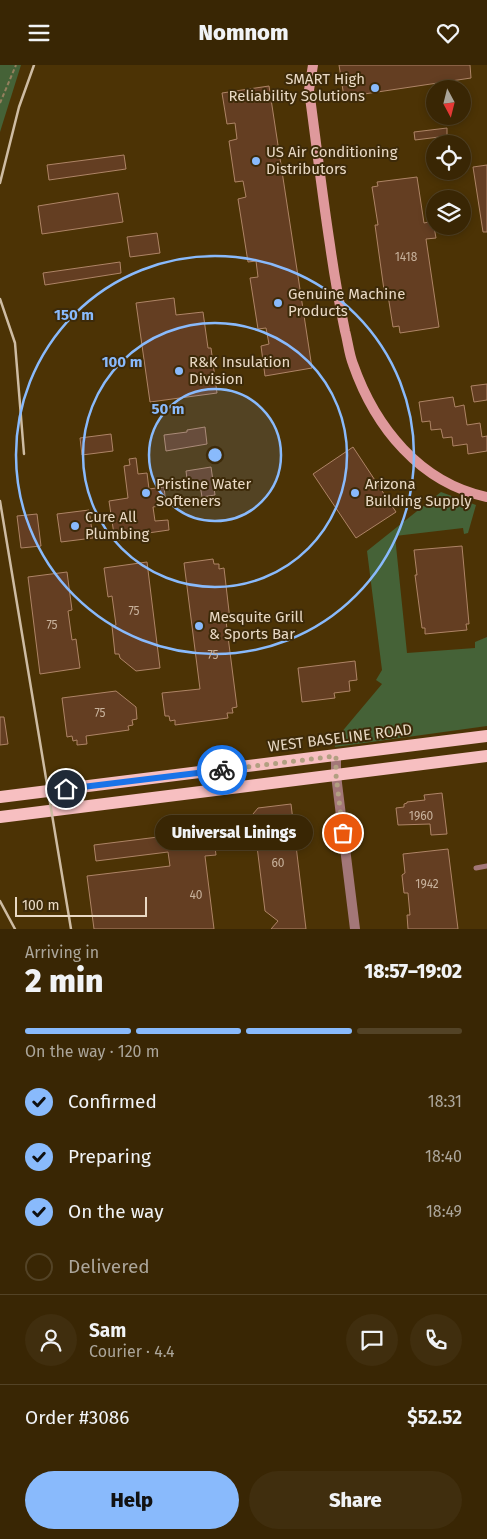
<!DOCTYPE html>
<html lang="en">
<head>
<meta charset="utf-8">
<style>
  :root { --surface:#392604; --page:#402e0e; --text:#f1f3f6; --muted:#aba59a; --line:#534326; --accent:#89bafc }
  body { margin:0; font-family:"Fira Sans",sans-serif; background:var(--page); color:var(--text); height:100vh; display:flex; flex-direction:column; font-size:19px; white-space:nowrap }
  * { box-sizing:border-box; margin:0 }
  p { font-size:16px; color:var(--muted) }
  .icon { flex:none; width:28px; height:28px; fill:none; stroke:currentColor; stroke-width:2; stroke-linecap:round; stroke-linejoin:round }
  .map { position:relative; height:864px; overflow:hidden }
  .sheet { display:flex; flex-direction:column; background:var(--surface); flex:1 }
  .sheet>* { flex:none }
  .needle { width:32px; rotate:173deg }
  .tools { position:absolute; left:426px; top:15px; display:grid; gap:10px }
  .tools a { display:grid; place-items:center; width:45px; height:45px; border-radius:50%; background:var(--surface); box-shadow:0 2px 8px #0003,0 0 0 1px var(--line); font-size:25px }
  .scale { position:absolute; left:15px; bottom:12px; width:132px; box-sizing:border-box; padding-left:5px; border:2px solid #e9d9c4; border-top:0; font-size:14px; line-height:18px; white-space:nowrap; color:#e9d9c4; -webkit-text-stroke:4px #3d2a09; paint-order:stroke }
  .pin { position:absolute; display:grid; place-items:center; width:42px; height:42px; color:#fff; margin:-21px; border:2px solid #fff; border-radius:50%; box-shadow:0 1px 5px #0007 }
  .courier { position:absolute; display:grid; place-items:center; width:50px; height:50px; margin:-25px; border:4px solid #1a73e8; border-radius:50%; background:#fff; color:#222; box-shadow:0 1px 6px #0007 }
  .bubble { position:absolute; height:35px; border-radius:18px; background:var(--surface); box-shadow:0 2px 8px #0003,0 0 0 1px var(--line); font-size:16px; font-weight:800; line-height:35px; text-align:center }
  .overview em { font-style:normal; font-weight:800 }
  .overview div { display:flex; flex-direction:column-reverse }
  .overview { display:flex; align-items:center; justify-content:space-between; height:85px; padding:0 25px }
  h1 { font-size:32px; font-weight:800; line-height:38px }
  .bar { display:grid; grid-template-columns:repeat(4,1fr); gap:8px 5px; align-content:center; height:60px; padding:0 25px }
  .bar i { height:6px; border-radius:4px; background:var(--line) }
  .bar .on { background:var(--accent) }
  .bar p { grid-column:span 4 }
  .line { display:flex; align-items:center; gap:12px; padding:0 25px; border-top:1px solid var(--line) }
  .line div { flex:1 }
  .round { display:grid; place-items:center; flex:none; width:52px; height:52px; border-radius:26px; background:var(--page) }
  ol { padding:0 25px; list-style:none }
  li { display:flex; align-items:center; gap:15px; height:55px }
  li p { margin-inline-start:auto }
  li .icon { padding:5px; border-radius:50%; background:var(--accent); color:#111; stroke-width:4 }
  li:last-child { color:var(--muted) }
  li i { width:28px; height:28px; border:2px solid var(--line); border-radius:50% }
  .primary-button { display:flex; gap:10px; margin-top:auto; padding:10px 25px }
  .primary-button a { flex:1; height:58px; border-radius:30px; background:var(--accent); color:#111; font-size:20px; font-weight:800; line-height:58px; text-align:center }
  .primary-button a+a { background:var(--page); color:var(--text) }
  header { display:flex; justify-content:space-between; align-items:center; height:65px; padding:0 25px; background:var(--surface); font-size:22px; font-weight:800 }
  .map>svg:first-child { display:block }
  .green { fill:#456237 }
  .building { fill:#643e22; stroke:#ae8466 }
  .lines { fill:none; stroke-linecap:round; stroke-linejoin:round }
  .path { stroke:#95805e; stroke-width:2; stroke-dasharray:4 2.5; stroke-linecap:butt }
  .lane { stroke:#a37778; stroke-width:5 }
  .street { stroke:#a37778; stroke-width:10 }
  .secondary { stroke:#df999c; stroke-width:10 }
  .primary { stroke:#f7bfc1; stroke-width:12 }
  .rail { stroke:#cebca3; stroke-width:2.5 }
  .done { stroke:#b29f81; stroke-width:5; stroke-dasharray:0 9 }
  .route { stroke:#1a73e8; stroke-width:6 }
  .ring { fill:none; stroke:#89bafc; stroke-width:2.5 }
  .poi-dot { fill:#89bafc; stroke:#3d2a09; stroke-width:2 }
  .labels { text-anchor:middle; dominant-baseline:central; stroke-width:4; stroke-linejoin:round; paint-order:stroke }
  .number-label { font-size:12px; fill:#c8b29c }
  .poi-label { font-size:15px; fill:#e9d9c4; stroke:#3d2a09; text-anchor:start }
  .street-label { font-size:15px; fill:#e9d9c4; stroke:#3d2a09 }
  .centre { fill:#89bafc; stroke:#3d2a09; stroke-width:2.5 }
  .ring-label { font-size:15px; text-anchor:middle; font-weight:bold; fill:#89bafc; stroke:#3d2a09; stroke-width:4; stroke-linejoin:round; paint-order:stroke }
</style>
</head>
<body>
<header><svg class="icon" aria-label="menu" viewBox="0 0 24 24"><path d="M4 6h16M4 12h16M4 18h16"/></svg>Nomnom<svg class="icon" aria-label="heart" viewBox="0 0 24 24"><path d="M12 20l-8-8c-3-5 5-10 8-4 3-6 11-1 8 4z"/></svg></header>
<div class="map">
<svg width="487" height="864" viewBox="0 0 487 864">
  <rect width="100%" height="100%" fill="#4c3305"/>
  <!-- green -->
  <g class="green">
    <path d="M 0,0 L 21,0 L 0,67 Z"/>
    <path d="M 441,427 L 476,440 L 468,468 L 464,469 L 463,463 L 395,471 L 407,588 L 475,583 L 475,577 L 487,572 L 487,661 L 335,682 L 333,670 L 340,669 L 382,619 L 376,615 L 382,605 L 367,486 Z"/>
  </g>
  <!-- building -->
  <g class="building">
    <path d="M 339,0 L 470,0 L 471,13 L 344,32 Z"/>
    <path d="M 269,21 L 312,303 L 265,311 L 261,281 L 269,279 L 266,263 L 258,264 L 250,213 L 258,212 L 256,196 L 248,197 L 238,134 L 246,132 L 243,116 L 235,117 L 229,76 L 237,74 L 235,58 L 227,59 L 222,28 Z"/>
    <path d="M 447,63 L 447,71 L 415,75 L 414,67 Z"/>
    <path d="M 124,90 L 126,104 L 49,115 L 47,100 Z"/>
    <path d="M 487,100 L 487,167 L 483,167 L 473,102 Z"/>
    <path d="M 417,112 L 424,158 L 433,156 L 436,173 L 426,174 L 439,262 L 400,268 L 399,261 L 393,262 L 387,224 L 384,225 L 375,160 L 378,160 L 372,122 L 378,121 L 377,117 Z"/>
    <path d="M 118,128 L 123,157 L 42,169 L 38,141 Z"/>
    <path d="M 157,168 L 160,188 L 130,192 L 127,172 Z"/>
    <path d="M 120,197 L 121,208 L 45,220 L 43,208 Z"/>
    <path d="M 174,233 L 176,250 L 203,247 L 208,283 L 211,283 L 217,328 L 150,337 L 136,238 Z"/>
    <path d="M 487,319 L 487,335 L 474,337 L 471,321 Z"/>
    <path d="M 453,332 L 455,342 L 464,340 L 467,360 L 480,358 L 482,372 L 487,371 L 487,386 L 468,389 L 467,379 L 453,381 L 452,372 L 443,373 L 441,364 L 431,365 L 430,356 L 422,357 L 419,337 Z"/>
    <path d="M 205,362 L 207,379 L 166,386 L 164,370 L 187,367 L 187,365 Z"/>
    <path d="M 111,369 L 113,386 L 82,390 L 80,373 Z"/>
    <path d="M 353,382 L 396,447 L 356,473 L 313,409 Z"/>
    <path d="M 136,393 L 138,409 L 147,408 L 149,424 L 164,422 L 166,440 L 153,442 L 155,456 L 168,455 L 169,465 L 134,470 L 134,473 L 115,476 L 109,436 L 128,433 L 124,401 L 130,400 L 129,394 Z"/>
    <path d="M 211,402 L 215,430 L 202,432 L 200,420 L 188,422 L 186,406 Z"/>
    <path d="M 89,445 L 93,473 L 61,477 L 57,449 Z"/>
    <path d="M 37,449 L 41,481 L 21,483 L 17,451 Z"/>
    <path d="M 462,481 L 469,559 L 466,559 L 467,565 L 425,569 L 425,563 L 422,563 L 415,510 L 417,510 L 414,485 Z"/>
    <path d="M 213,494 L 214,499 L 219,499 L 219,504 L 224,503 L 230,555 L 226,556 L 237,642 L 232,643 L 233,648 L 227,648 L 228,653 L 175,660 L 175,655 L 170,656 L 169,651 L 165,651 L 162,628 L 200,624 L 184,498 Z"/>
    <path d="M 147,497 L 160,603 L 136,606 L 120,593 L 119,589 L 115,589 L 112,561 L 116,560 L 112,531 L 108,532 L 104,503 Z"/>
    <path d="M 67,507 L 72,545 L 68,546 L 72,575 L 76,574 L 80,603 L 40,609 L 28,512 Z"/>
    <path d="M 355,596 L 357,615 L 349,616 L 350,626 L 334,628 L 335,633 L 302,637 L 298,603 Z"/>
    <path d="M 116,626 L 136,642 L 137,654 L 132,655 L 133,660 L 128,661 L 129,665 L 86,671 L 87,679 L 77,680 L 77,675 L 73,676 L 72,671 L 67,672 L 62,633 Z"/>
    <path d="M 0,652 L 4,652 L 8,679 L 0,680 Z"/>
    <path d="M 442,728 L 447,769 L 431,770 L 430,759 L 398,760 L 396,743 L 404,742 L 404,739 L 407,738 L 407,737 L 425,735 L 424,730 Z"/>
    <path d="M 291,739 L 306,864 L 271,864 L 278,856 L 265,846 L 253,749 L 258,743 Z"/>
    <path d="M 213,767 L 216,790 L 205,791 L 214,864 L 94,864 L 87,811 L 170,801 L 168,787 L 96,796 L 94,780 L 174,770 L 175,772 Z"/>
    <path d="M 448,784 L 458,864 L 408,864 L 407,850 L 410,850 L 408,828 L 404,828 L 402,810 L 405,808 L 403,789 Z"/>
  </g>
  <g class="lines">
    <!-- path -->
    <path class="path" d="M 0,38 L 16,0"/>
    <!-- lane -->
    <path class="lane" d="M 476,803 L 487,801"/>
    <!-- street -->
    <path class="street" d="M 336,691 L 336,710 L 355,864"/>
    <!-- secondary -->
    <path class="secondary" d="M 313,0 L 309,25 C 316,76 322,128 330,180 C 334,209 339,237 345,266 C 348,277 349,289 353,299 C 375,362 420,418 487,432"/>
    <!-- primary -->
    <g class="primary">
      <path d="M 0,732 L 487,671"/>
      <path d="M 0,752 L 487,691"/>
    </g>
    <!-- rail -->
    <g class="rail">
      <path d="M 0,118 L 19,42 L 34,0"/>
      <path d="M 0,234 L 15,278 L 24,389"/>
      <path d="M 0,436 L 71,864"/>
      <path d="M 0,836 L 15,864"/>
    </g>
  </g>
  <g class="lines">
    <!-- done -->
    <path class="done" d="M 222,705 L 336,691 L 336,710 L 343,768"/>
    <!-- route -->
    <path class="route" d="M 66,724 L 222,705"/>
  </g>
  <!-- distance rings -->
  <circle cx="215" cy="390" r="66" fill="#89bafc" fill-opacity=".12"/>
  <g class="ring">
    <circle cx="215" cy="390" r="66"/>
    <circle cx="215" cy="390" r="132"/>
    <circle cx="215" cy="390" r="199"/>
  </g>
  <!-- markers -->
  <g class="poi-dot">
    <circle cx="375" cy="23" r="5"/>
    <circle cx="256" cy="96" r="5"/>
    <circle cx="278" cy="238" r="5"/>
    <circle cx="179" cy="306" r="5"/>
    <circle cx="146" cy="428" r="5"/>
    <circle cx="355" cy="428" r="5"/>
    <circle cx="75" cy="461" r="5"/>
    <circle cx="199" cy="561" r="5"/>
  </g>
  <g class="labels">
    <!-- number labels -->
    <g class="number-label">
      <text x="406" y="192">1418</text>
      <text x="134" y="546">75</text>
      <text x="52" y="560">75</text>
      <text x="213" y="590">75</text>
      <text x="100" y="648">75</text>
      <text x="421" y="751">1960</text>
      <text x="278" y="798">60</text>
      <text x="427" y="819">1942</text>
      <text x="196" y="830">40</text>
    </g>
    <!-- poi labels -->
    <g class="poi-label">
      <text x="365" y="14" text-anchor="end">SMART High<tspan x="365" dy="17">Reliability Solutions</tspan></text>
      <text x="266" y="87">US Air Conditioning<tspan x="266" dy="17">Distributors</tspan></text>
      <text x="288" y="229">Genuine Machine<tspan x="288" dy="17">Products</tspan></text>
      <text x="189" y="297">R&amp;K Insulation<tspan x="189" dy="17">Division</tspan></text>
      <text x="156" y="419">Pristine Water<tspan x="156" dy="17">Softeners</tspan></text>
      <text x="365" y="419">Arizona<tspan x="365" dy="17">Building Supply</tspan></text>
      <text x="85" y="452">Cure All<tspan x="85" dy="17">Plumbing</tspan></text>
      <text x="209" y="552">Mesquite Grill<tspan x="209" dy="17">&amp; Sports Bar</tspan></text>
    </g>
    <!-- street labels -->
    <g class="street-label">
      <text transform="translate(340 673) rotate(-7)">WEST BASELINE ROAD</text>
    </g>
  </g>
  <circle cx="215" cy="390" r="8" class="centre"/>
  <g class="ring-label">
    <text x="74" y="255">150 m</text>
    <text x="122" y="302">100 m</text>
    <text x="168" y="349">50 m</text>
  </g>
</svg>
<div class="tools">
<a><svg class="needle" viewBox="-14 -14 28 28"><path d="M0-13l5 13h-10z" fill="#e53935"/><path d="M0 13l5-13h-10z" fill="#aba59a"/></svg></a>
<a><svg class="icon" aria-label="locate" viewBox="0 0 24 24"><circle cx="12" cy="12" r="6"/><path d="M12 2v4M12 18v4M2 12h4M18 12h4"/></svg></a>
<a><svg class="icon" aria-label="layers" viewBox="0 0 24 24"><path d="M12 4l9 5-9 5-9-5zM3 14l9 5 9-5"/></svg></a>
</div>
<div class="scale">100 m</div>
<div class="pin" style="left:343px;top:768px;background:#ea580c"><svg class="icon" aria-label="bag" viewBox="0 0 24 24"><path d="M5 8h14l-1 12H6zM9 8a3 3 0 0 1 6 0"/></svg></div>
<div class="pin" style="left:66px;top:724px;background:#1f2937"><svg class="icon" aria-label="home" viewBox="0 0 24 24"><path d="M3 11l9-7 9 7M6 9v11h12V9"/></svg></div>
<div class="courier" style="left:222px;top:705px"><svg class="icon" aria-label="bike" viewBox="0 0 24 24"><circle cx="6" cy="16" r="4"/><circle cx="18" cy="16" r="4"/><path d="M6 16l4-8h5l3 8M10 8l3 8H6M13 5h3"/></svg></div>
<div class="bubble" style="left:155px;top:750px;width:158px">Universal Linings</div>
</div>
<section class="sheet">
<div class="overview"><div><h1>2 min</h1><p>Arriving in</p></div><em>18:57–19:02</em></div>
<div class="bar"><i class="on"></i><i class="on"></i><i class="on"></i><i></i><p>On the way · 120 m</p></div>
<ol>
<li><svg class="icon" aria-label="check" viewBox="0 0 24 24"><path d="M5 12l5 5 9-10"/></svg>Confirmed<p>18:31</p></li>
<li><svg class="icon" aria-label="check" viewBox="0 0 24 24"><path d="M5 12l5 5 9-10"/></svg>Preparing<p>18:40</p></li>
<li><svg class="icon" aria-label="check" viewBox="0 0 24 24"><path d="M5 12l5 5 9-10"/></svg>On the way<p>18:49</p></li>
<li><i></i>Delivered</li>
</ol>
<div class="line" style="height:90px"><a class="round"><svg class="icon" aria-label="person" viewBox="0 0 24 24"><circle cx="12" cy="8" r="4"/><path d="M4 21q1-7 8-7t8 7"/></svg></a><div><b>Sam</b><p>Courier · 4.4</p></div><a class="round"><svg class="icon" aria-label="chat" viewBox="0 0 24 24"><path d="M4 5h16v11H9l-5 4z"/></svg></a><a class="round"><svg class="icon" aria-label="phone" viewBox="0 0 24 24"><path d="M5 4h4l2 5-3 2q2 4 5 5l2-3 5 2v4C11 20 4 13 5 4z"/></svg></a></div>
<div class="line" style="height:65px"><div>Order #3086</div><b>$52.52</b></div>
<div class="primary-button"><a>Help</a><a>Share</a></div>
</section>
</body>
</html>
